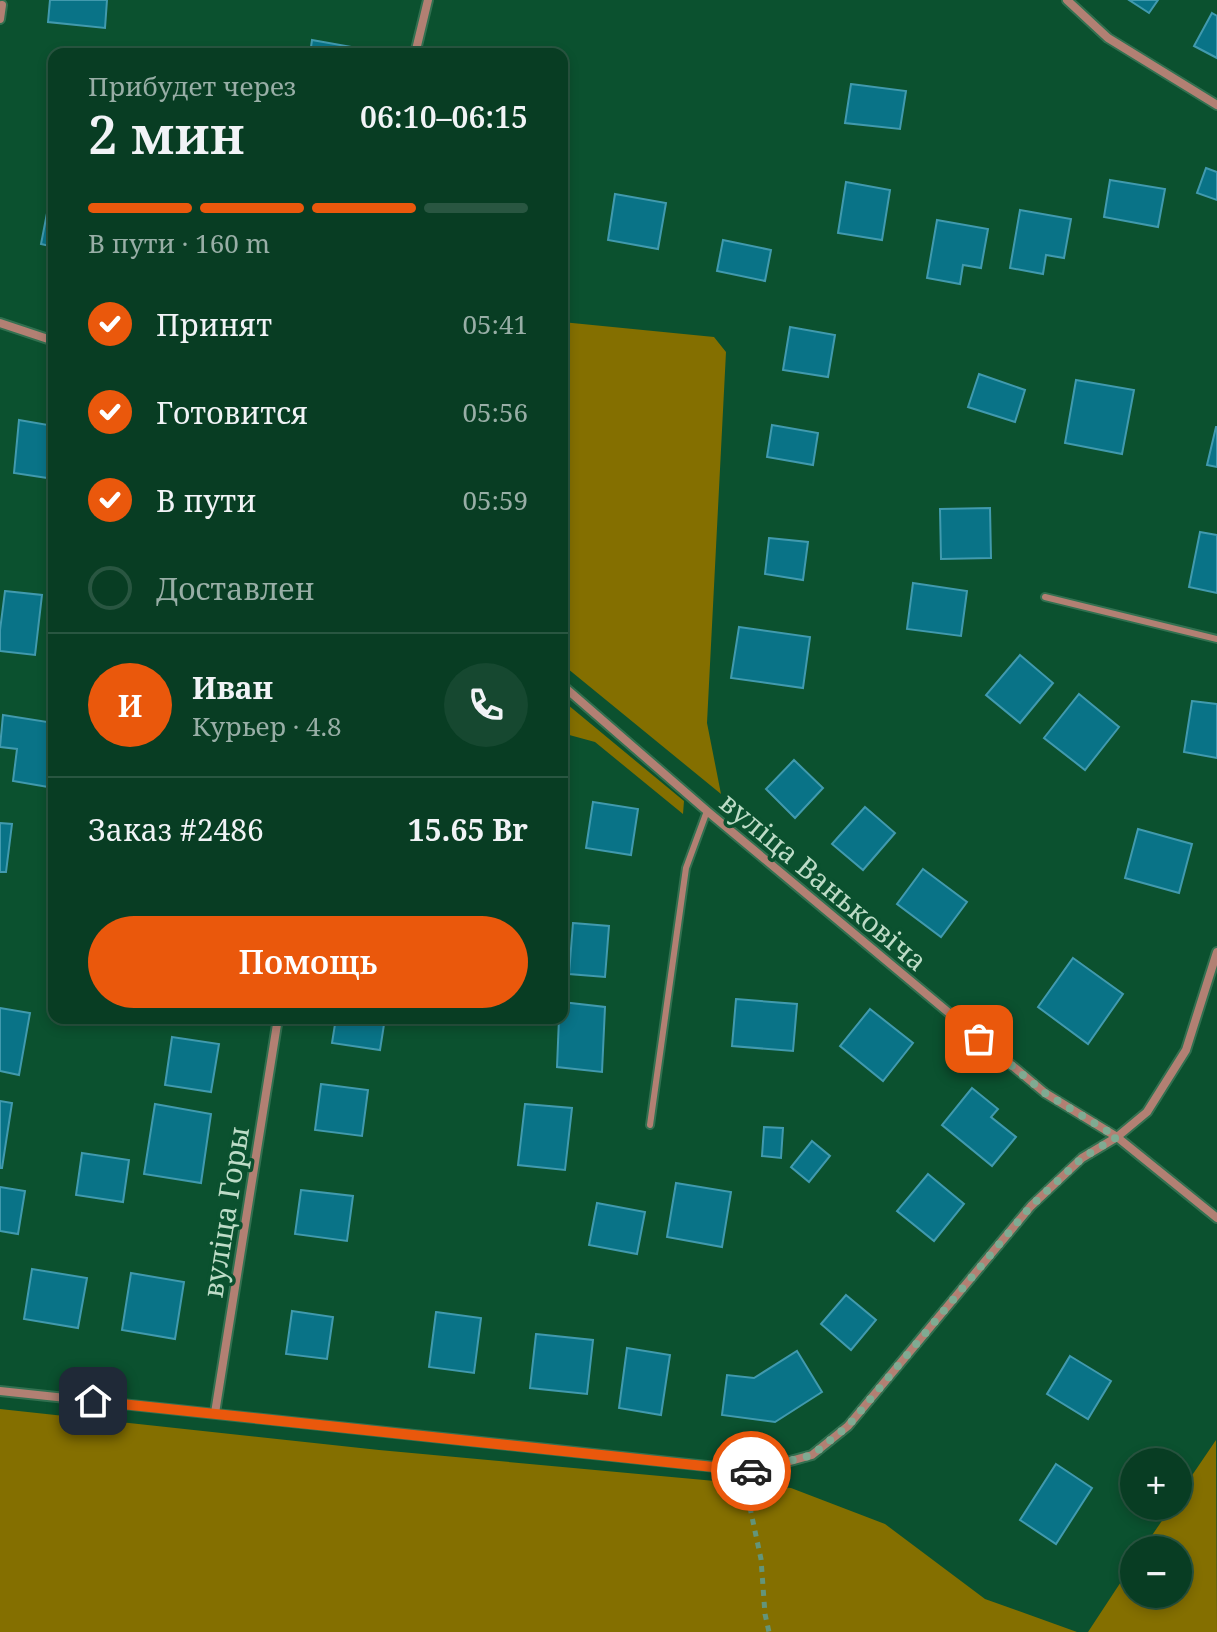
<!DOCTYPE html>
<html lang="ru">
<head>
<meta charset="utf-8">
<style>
  :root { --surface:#083d23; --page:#164830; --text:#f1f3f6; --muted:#98aea6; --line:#295641; --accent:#ea580c }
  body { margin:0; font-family:"Noto Serif",serif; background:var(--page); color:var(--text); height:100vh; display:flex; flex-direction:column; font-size:30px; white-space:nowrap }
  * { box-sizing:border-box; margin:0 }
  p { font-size:26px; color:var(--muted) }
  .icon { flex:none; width:44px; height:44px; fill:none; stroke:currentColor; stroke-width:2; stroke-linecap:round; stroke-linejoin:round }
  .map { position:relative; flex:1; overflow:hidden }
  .details { position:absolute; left:48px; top:48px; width:520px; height:976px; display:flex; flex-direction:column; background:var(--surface); border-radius:16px; box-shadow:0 4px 12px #0003,0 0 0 2px var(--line) }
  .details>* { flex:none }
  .controls { position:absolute; left:1120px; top:1448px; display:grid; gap:16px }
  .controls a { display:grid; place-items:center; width:72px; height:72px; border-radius:50%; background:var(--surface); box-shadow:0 4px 12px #0003,0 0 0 2px var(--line); font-size:40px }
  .pin { position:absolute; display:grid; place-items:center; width:68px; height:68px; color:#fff; margin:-34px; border-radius:16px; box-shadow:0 4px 12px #0006 }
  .courier { position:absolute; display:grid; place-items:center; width:80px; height:80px; margin:-40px; border:6px solid #ea580c; border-radius:50%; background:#fff; color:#222; box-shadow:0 2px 10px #0007 }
  .summary em { font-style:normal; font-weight:600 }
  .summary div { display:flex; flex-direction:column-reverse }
  .summary { display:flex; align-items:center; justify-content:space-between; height:136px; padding:0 40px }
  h1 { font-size:52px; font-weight:600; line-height:60px }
  .bar { display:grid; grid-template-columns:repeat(4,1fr); gap:12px 8px; align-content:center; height:96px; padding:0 40px }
  .bar i { height:10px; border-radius:6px; background:var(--line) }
  .bar .selected { background:var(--accent) }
  .bar p { grid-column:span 4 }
  .line { display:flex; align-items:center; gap:20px; padding:0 40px; border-top:2px solid var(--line) }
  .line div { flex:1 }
  .round { display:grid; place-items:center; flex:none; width:84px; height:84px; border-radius:42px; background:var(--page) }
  ol { padding:0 40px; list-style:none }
  li { display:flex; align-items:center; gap:24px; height:88px }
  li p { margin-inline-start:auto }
  li .icon { padding:8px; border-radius:50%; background:var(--accent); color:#fff; stroke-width:4 }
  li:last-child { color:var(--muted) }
  li i { width:44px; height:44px; border:4px solid var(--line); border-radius:50% }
  .button { display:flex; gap:16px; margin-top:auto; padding:16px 40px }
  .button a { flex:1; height:92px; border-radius:48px; background:var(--accent); color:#fff; font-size:32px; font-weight:600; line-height:92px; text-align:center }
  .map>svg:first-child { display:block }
  .green { fill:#846f00 }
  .building { fill:#097387; stroke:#419aae; stroke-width:2 }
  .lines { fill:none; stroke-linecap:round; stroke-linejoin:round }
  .lane-casing { stroke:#327050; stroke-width:10 }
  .street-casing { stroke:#327050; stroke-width:12 }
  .path { stroke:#63957a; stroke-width:5; stroke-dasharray:6 6; stroke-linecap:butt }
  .lane { stroke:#b28073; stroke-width:6 }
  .street { stroke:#b28073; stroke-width:8 }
  .done { stroke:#7fab92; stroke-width:8; stroke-dasharray:0 14.4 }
  .route { stroke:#ea580c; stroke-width:10 }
  .labels { text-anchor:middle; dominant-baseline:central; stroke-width:7; stroke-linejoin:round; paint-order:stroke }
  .street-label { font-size:28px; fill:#bddcc7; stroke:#0b512f }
</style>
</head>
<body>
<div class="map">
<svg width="1217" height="1632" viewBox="0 0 1217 1632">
  <rect width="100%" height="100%" fill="#0b512f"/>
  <!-- green -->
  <g class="green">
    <path d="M 562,322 L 714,337 L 726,352 L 707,723 L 721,794 L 562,664 Z"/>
    <path d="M 562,700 L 684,801 L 683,814 L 595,742 L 562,733 Z"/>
    <path d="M 0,1409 L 379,1450 L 791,1488 L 885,1524 L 985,1599 L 1077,1632 L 0,1632 Z"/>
    <path d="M 1216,1440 L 1217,1632 L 1088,1632 L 1134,1562 L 1134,1594 L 1178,1594 L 1178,1550 L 1142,1550 L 1172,1506 L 1178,1506 L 1178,1496 Z"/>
  </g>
  <!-- building -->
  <g class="building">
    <path d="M 50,0 L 107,0 L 105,28 L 48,22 Z"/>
    <path d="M 1129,0 L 1158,0 L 1149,13 Z"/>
    <path d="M 1212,13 L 1217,16 L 1217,58 L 1194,46 Z"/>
    <path d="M 312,40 L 363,49 L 362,54 L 310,54 Z"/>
    <path d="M 851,84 L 906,91 L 900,129 L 845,123 Z"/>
    <path d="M 1206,168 L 1217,172 L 1217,200 L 1197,193 Z"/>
    <path d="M 1110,180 L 1165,189 L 1158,227 L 1104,217 Z"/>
    <path d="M 846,182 L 890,190 L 882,240 L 838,233 Z"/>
    <path d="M 615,194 L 666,203 L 658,249 L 608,240 Z"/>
    <path d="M 49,203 L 54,204 L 54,247 L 41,244 Z"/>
    <path d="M 1020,210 L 1071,219 L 1064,258 L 1046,255 L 1043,274 L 1010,268 Z"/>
    <path d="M 937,220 L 988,229 L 981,268 L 963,265 L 960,284 L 927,278 Z"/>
    <path d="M 723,240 L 771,250 L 765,281 L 717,271 Z"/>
    <path d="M 790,327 L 835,335 L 828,377 L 783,370 Z"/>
    <path d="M 979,374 L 1025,390 L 1015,422 L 968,407 Z"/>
    <path d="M 1076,380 L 1134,390 L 1122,454 L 1065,443 Z"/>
    <path d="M 19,420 L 54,426 L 54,479 L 14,473 Z"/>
    <path d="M 772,425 L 818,433 L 813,465 L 767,457 Z"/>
    <path d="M 1216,427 L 1217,427 L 1217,467 L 1207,465 Z"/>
    <path d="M 990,508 L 991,558 L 941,559 L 940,509 Z"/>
    <path d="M 1200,532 L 1217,535 L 1217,593 L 1189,587 Z"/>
    <path d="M 769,538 L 808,542 L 803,580 L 765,574 Z"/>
    <path d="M 913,583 L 967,591 L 961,636 L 907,629 Z"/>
    <path d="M 5,591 L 42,595 L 35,655 L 0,651 L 0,630 Z"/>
    <path d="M 739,627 L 810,637 L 803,688 L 731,678 Z"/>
    <path d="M 1020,655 L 1053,683 L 1020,723 L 986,695 Z"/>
    <path d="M 1079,694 L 1119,727 L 1085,770 L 1044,738 Z"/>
    <path d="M 1192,701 L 1217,704 L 1217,758 L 1184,752 Z"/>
    <path d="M 3,715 L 54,723 L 54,788 L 13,781 L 17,749 L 0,747 Z"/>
    <path d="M 794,760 L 823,788 L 795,818 L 766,789 Z"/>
    <path d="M 593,802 L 638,809 L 631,855 L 586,848 Z"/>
    <path d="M 865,807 L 895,833 L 863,870 L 832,844 Z"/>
    <path d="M 0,823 L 12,824 L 6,872 L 0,872 Z"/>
    <path d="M 1138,829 L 1192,844 L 1179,893 L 1125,878 Z"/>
    <path d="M 923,869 L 967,902 L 941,937 L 897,904 Z"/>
    <path d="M 573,923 L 609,926 L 605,977 L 569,974 Z"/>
    <path d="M 1073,958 L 1123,994 L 1088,1044 L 1038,1007 Z"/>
    <path d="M 736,999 L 797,1004 L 793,1051 L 732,1046 Z"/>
    <path d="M 562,1002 L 605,1007 L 602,1072 L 557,1067 L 559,1018 L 562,1018 Z"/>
    <path d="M 0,1008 L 30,1013 L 19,1075 L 0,1071 Z"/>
    <path d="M 870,1009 L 913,1043 L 883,1081 L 840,1046 Z"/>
    <path d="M 336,1018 L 385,1018 L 380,1050 L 332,1043 Z"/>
    <path d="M 172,1037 L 219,1044 L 211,1092 L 165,1085 Z"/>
    <path d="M 321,1084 L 368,1090 L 362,1136 L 315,1130 Z"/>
    <path d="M 972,1088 L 998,1109 L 991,1117 L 1016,1137 L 992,1166 L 942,1125 Z"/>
    <path d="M 0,1101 L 12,1103 L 2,1168 L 0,1168 Z"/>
    <path d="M 155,1104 L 211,1114 L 201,1183 L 144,1174 Z"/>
    <path d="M 525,1104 L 572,1108 L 565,1170 L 518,1165 Z"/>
    <path d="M 764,1127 L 783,1128 L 781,1158 L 762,1156 Z"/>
    <path d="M 812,1141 L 830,1156 L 809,1182 L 791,1167 Z"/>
    <path d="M 82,1153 L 129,1160 L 123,1202 L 76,1195 Z"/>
    <path d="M 928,1174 L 964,1204 L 934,1241 L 897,1211 Z"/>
    <path d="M 676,1183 L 731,1192 L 722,1247 L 667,1237 Z"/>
    <path d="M 0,1187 L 25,1191 L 18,1234 L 0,1231 Z"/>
    <path d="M 301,1190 L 353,1196 L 347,1241 L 295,1234 Z"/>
    <path d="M 597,1203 L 645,1212 L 637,1254 L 589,1245 Z"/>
    <path d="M 32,1269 L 87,1278 L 78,1328 L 24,1319 Z"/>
    <path d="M 131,1273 L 184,1282 L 175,1339 L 122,1330 Z"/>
    <path d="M 846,1295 L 876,1320 L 851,1350 L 821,1324 Z"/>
    <path d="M 292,1311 L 333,1317 L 327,1359 L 286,1354 Z"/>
    <path d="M 436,1312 L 481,1318 L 474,1373 L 429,1367 Z"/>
    <path d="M 536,1334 L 593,1340 L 587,1394 L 530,1388 Z"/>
    <path d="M 627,1348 L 670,1355 L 661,1415 L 619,1408 Z"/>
    <path d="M 797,1351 L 822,1392 L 775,1422 L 722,1415 L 727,1375 L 754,1378 Z"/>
    <path d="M 1070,1356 L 1111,1381 L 1088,1419 L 1047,1394 Z"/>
    <path d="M 1056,1464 L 1092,1488 L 1056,1544 L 1020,1520 Z"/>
  </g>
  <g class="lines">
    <defs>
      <g id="lane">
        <path d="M 1045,597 L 1217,639"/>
        <path d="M 650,1125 L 686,868 L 707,811"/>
      </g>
      <g id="street">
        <path d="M 1067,0 L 1108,38 L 1217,105"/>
        <path d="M 0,19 L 2,5"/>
        <path d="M 415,54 L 428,0"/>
        <path d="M 0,323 L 54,341"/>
        <path d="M 562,685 L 707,811 L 1045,1093 L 1117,1137 L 1217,1218"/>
        <path d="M 0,1391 L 754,1471 L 812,1455 L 848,1426 L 1031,1206 L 1082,1158 L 1117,1137 L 1147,1112 L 1186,1050 L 1217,952"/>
        <path d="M 215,1413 L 278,1018"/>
      </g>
    </defs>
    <!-- lane casing -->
    <use href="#lane" class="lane-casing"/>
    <!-- street casing -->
    <use href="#street" class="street-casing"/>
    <!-- path -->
    <path class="path" d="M 739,1486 L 749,1503 L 761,1559 L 765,1614 L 769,1632"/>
    <!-- lane -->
    <use href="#lane" class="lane"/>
    <!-- street -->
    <use href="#street" class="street"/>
  </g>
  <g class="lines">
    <!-- done -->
    <path class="done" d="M 751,1471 L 812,1455 L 848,1426 L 1031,1206 L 1082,1158 L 1117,1137 L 1045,1093 L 979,1039"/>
    <!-- route -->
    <path class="route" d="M 93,1401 L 751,1471"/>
  </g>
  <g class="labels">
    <!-- street labels -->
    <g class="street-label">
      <text transform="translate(824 881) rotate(40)">вуліца Ваньковіча</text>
      <text transform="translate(225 1212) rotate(-81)">вуліца Горы</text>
    </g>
  </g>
</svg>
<div class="controls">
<a>+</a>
<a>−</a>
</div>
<div class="pin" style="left:979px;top:1039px;background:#ea580c"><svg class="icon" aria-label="bag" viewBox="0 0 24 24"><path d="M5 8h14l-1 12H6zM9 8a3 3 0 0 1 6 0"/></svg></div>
<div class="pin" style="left:93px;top:1401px;background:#1f2937"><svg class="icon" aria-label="home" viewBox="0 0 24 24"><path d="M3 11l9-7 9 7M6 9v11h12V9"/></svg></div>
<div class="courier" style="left:751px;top:1471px"><svg class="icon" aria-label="car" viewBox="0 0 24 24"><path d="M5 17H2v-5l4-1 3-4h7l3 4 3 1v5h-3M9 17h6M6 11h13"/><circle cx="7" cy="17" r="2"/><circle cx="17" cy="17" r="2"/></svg></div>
<section class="details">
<div class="summary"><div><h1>2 мин</h1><p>Прибудет через</p></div><em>06:10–06:15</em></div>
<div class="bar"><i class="selected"></i><i class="selected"></i><i class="selected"></i><i></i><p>В пути · 160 m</p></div>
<ol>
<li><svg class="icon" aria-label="check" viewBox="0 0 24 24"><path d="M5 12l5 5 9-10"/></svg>Принят<p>05:41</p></li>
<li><svg class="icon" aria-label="check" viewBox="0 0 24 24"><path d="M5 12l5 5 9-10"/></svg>Готовится<p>05:56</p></li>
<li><svg class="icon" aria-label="check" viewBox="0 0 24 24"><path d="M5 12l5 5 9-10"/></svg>В пути<p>05:59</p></li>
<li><i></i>Доставлен</li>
</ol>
<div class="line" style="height:144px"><b class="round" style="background:var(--accent);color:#fff">И</b><div><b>Иван</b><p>Курьер · 4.8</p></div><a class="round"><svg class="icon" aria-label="phone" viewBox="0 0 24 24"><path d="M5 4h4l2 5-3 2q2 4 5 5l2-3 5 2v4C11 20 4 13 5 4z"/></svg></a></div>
<div class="line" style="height:104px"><div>Заказ #2486</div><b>15.65 Br</b></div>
<div class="button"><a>Помощь</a></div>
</section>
</div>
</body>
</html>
